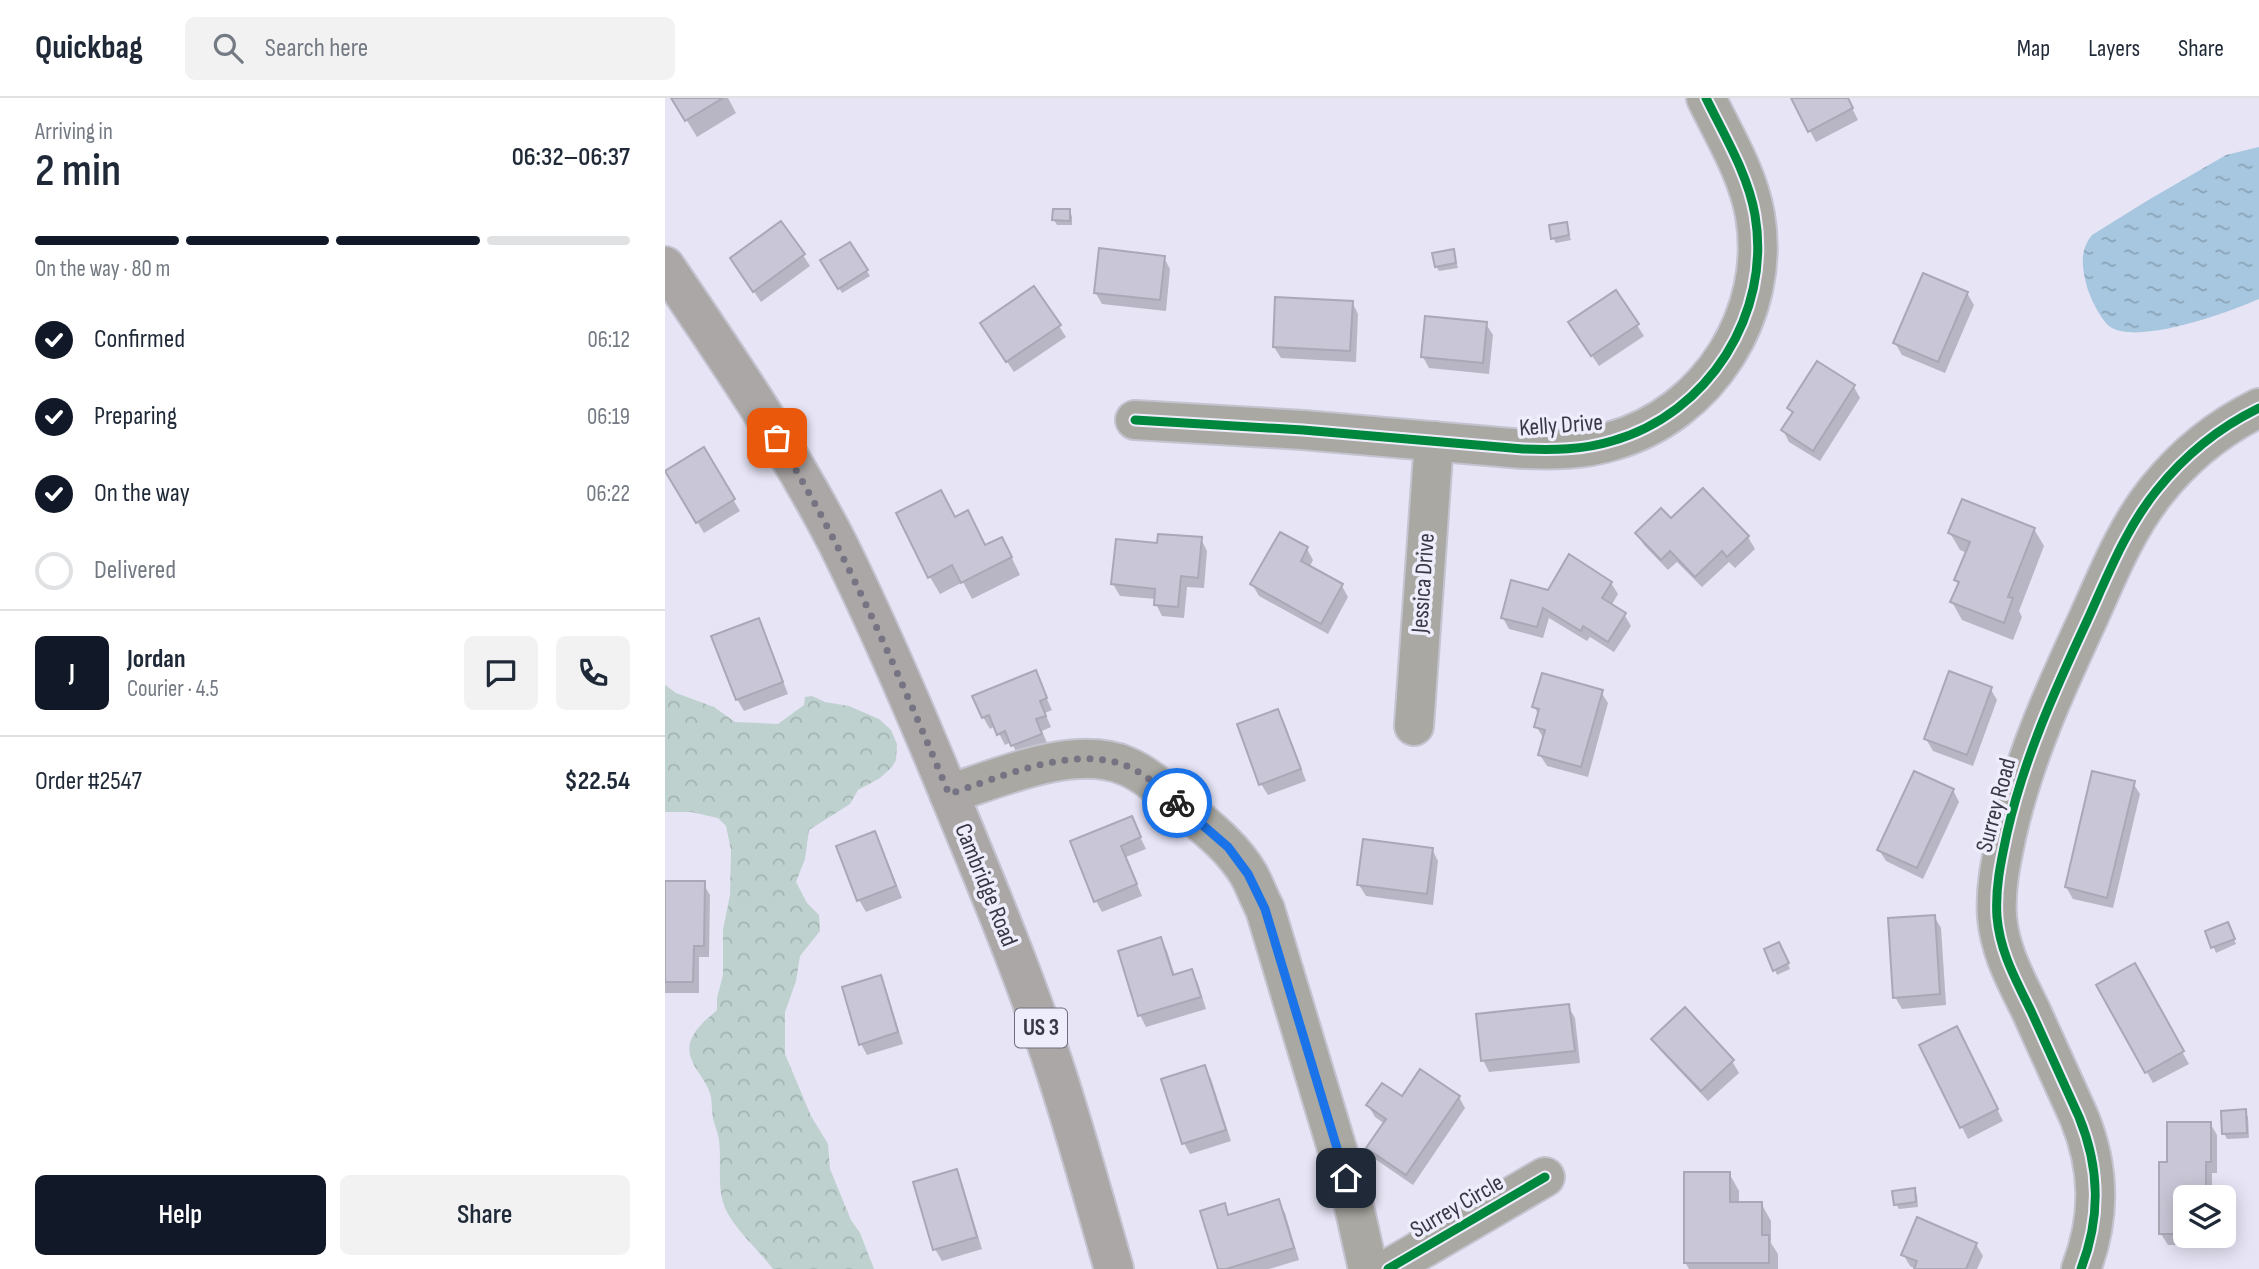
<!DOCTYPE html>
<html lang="en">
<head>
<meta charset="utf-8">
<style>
  :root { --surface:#fff; --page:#f2f2f3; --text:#1f2937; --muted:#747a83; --line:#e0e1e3; --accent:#111827 }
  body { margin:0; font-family:"Sofia Sans Condensed",sans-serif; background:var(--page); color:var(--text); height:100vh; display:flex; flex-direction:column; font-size:26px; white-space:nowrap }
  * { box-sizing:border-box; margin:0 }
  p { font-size:23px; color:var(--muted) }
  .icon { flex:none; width:38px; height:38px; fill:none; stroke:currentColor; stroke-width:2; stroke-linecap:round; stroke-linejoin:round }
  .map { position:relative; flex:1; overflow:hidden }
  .side { display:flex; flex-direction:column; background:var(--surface); width:665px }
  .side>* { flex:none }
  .tools { position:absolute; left:1508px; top:1087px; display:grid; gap:14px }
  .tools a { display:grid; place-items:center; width:63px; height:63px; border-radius:10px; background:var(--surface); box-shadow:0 4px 18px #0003; font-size:35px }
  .pin { position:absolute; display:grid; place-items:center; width:60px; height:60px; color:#fff; margin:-30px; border-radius:14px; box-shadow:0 4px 10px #0006 }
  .courier { position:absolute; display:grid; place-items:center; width:70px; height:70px; margin:-35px; border:5px solid #1a73e8; border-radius:50%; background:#fff; color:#222; box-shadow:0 2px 9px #0007 }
  .head em { font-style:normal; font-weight:600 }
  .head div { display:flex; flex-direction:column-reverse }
  .head { display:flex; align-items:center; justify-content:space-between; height:119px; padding:0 35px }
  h1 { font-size:46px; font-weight:600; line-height:52px }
  .bar { display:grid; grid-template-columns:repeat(4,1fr); gap:10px 7px; align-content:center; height:84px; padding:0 35px }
  .bar i { height:9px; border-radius:5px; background:var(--line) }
  .bar .active { background:var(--accent) }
  .bar p { grid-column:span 4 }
  .line { display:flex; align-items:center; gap:18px; padding:0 35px; border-top:2px solid var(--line) }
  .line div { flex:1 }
  .round { display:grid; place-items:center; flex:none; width:74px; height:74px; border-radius:10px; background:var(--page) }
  ol { padding:0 35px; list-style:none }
  li { display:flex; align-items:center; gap:21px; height:77px }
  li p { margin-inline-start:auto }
  li .icon { padding:7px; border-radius:50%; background:var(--accent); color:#fff; stroke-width:4 }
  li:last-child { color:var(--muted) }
  li i { width:38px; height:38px; border:4px solid var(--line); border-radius:50% }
  .primary-button { display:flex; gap:14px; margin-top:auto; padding:14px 35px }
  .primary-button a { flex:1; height:80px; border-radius:10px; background:var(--accent); color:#fff; font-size:28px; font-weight:600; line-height:80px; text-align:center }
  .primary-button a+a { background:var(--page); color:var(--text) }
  header { display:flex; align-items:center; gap:42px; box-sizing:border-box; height:98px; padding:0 35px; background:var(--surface); border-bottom:2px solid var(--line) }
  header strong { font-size:33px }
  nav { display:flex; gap:38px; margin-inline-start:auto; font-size:24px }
  .search { width:490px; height:63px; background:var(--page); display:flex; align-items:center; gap:18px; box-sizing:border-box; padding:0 24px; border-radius:10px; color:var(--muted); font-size:26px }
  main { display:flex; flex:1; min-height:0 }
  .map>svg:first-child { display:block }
  .forest { fill:url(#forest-crowns) }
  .water { fill:url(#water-ripples) }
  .shadow { fill:#0003 }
  .building { fill:#c9c7d7; stroke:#aaa8b6; stroke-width:2 }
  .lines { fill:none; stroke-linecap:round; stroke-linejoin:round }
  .minor-casing { stroke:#c4c3d0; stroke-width:42 }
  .highway-casing { stroke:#c4c3d0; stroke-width:42 }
  .minor { stroke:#aaa8a2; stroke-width:38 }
  .highway { stroke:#aaa7a6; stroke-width:38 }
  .cycleway-casing { stroke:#eeedfb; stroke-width:13 }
  .cycleway { stroke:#00873e; stroke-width:9 }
  .done { stroke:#767483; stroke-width:7; stroke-dasharray:0 12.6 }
  .route { stroke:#1a73e8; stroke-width:9 }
  .labels { text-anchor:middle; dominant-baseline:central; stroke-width:7; stroke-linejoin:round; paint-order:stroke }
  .shield { fill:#eeedfb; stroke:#706e7c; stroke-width:2 }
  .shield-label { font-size:23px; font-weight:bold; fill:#3a3846 }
  .street-label { font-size:24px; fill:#3a3846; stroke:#eeedfb }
</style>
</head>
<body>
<header>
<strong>Quickbag</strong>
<div class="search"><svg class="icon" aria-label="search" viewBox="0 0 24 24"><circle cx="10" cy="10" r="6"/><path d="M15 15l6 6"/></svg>Search here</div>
<nav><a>Map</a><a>Layers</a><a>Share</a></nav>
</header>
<main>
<section class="side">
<div class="head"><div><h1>2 min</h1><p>Arriving in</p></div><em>06:32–06:37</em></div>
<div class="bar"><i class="active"></i><i class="active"></i><i class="active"></i><i></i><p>On the way · 80 m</p></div>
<ol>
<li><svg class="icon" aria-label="check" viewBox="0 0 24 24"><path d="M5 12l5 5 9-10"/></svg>Confirmed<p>06:12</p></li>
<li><svg class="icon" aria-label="check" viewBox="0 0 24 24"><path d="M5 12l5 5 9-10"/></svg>Preparing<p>06:19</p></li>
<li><svg class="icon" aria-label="check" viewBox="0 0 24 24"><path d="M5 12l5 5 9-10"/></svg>On the way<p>06:22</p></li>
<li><i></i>Delivered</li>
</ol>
<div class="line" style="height:126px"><b class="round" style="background:var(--accent);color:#fff">J</b><div><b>Jordan</b><p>Courier · 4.5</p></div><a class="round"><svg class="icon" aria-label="chat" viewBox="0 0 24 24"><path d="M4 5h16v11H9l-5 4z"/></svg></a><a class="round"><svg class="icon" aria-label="phone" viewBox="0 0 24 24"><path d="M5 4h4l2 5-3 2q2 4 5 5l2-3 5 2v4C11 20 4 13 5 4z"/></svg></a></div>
<div class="line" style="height:91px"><div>Order #2547</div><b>$22.54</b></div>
<div class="primary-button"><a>Help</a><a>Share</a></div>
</section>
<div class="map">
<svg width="1594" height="1171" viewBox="0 0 1594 1171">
  <defs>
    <pattern id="forest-crowns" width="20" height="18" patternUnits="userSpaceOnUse" patternTransform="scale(1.75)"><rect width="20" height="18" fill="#bed1cf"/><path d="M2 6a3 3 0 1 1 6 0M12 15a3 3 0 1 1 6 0" fill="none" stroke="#a4b4b3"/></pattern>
    <pattern id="water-ripples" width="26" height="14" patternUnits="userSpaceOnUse" patternTransform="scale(1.75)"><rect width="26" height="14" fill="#a7c7e0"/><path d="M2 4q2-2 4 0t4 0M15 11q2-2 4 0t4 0" fill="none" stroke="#89a3b7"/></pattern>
  </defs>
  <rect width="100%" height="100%" fill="#e6e4f5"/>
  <!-- forest -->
  <path class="forest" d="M 0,587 L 11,595 L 49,609 L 70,624 L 113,626 L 139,607 L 140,599 L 147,598 L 160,604 L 184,608 L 214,621 L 226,632 L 232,646 L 231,662 L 227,669 L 215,680 L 193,692 L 185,706 L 144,732 L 140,761 L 131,784 L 142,805 L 154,817 L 155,833 L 135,858 L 131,883 L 120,914 L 120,956 L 146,1018 L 163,1046 L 165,1071 L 186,1122 L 195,1135 L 209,1171 L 108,1171 C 94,1152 71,1133 61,1112 C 51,1090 57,1065 54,1042 C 53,1035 50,1028 48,1021 C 47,1014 47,1006 46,999 C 43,981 20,965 25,945 C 29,931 42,921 52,912 L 52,900 L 58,877 L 58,832 L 65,797 L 66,752 L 61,728 L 53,720 L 26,714 L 0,714 Z"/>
  <!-- water -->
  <path class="water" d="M 1594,49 L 1594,201 C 1564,214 1477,246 1447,230 C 1437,225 1425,199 1422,189 C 1417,170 1414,153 1427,137 L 1485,101 L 1561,57 Z"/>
  <!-- shadow -->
  <g class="shadow">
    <path d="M 8,0 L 63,0 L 71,15 L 32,39 Z"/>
    <path d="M 1127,0 L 1182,0 L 1193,22 L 1151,44 Z"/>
    <path d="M 404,113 L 407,118 L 407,127 L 392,127 L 389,122 Z"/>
    <path d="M 901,126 L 906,142 L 891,145 L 888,140 Z"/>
    <path d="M 185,146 L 205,178 L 177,195 L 158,163 Z"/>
    <path d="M 788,153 L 793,170 L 774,173 L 771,168 Z"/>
    <path d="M 138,157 L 145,168 L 96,204 L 74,172 Z"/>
    <path d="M 499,160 L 505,171 L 501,213 L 437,206 L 430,194 Z"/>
    <path d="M 1302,195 L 1309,207 L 1280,275 L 1237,257 L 1230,245 Z"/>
    <path d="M 687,204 L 693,216 L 691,264 L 616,260 L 609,249 Z"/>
    <path d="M 821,226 L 828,237 L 824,276 L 764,270 L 758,259 Z"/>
    <path d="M 972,227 L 979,238 L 934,268 L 912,236 Z"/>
    <path d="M 394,228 L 401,239 L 349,274 L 324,237 Z"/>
    <path d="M 1189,289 L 1195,300 L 1155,363 L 1124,344 L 1118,332 L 1128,317 L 1124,310 Z"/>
    <path d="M 38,351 L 75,413 L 39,435 L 2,374 Z"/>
    <path d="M 1038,392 L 1083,439 L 1090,451 L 1070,470 L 1064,464 L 1037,489 L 1012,464 L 1003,472 L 979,447 L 972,435 L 1006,422 Z"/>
    <path d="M 290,421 L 321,449 L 346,458 L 355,477 L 307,501 L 298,484 L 275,496 L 265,479 Z"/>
    <path d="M 1369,431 L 1379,448 L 1354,513 L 1357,519 L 1348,542 L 1297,522 L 1287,504 L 1294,487 L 1291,482 L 1302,455 L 1295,452 L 1285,435 Z"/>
    <path d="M 536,441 L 542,453 L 539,490 L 522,489 L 519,520 L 497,518 L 491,506 L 491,501 L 455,498 L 448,486 L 494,447 Z"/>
    <path d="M 642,451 L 648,462 L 644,470 L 677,488 L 683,499 L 663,536 L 594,498 L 587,486 Z"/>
    <path d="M 946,485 L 953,496 L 946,508 L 959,516 L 966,528 L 949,554 L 925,539 L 922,543 L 884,520 L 878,540 L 844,531 L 838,520 L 883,494 Z"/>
    <path d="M 93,522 L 99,534 L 123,596 L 79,613 L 72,601 Z"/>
    <path d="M 370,575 L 387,612 L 380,615 L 386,629 L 377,633 L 383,647 L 354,659 L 346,644 L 340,647 L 330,628 L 325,631 L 318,619 Z"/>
    <path d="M 1325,590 L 1332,602 L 1308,668 L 1268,653 L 1261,641 Z"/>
    <path d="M 936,594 L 943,605 L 923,679 L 882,668 L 875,657 L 879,641 L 871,628 L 874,617 L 869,609 Z"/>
    <path d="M 612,613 L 619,624 L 641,683 L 603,697 L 596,686 Z"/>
    <path d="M 1468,685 L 1475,696 L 1448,810 L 1408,801 L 1401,789 Z"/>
    <path d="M 1288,692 L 1294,704 L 1258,781 L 1221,763 L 1214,752 Z"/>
    <path d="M 466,720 L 481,751 L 461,759 L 477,798 L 437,814 L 431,803 Z"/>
    <path d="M 210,735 L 216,747 L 237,800 L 201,814 L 194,802 L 174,749 Z"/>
    <path d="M 767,751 L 773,763 L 768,807 L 701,798 L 694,787 Z"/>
    <path d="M 0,785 L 38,785 L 45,797 L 44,859 L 34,859 L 34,895 L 0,895 Z"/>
    <path d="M 1269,818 L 1276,830 L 1281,907 L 1237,911 L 1230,899 Z"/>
    <path d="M 1565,831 L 1571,846 L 1551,855 L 1542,834 Z"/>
    <path d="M 496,841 L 502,853 L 510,878 L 527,873 L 533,885 L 541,911 L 481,929 L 475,917 Z"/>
    <path d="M 1117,851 L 1125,871 L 1112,877 L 1110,872 Z"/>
    <path d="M 1469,868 L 1524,966 L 1488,985 L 1433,887 Z"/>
    <path d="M 215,880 L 221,891 L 238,946 L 202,957 L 196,946 Z"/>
    <path d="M 903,908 L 910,920 L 915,965 L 824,974 L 818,962 Z"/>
    <path d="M 989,941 L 1067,963 L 1074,975 L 1043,1003 L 995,952 Z"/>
    <path d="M 1298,942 L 1338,1023 L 1303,1041 L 1256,948 Z"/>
    <path d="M 539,969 L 546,981 L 566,1043 L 525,1056 L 519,1045 Z"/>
    <path d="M 794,999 L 800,1010 L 748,1087 L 710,1061 L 703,1050 L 720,1026 L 710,1019 L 703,1007 L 737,1001 Z"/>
    <path d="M 1580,1013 L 1583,1019 L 1584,1040 L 1562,1041 L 1559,1035 Z"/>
    <path d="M 1545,1025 L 1552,1037 L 1552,1075 L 1547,1075 L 1547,1099 L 1521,1099 L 1521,1138 L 1547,1138 L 1547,1147 L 1503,1147 L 1496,1136 L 1504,1065 Z"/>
    <path d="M 291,1073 L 297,1085 L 317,1151 L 277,1163 L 270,1151 Z"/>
    <path d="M 1064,1075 L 1074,1093 L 1074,1105 L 1096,1105 L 1106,1123 L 1106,1145 L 1113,1156 L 1113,1171 L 1024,1171 L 1020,1164 Z"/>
    <path d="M 1249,1092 L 1252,1097 L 1253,1109 L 1234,1111 L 1231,1106 Z"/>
    <path d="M 613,1103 L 620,1115 L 634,1162 L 604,1171 L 555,1171 L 559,1108 L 565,1118 Z"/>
    <path d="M 1311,1146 L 1318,1158 L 1312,1171 L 1251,1171 L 1245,1168 L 1238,1156 Z"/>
  </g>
  <!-- building -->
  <g class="building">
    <path d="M 6,0 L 58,0 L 20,23 Z"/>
    <path d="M 1126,0 L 1183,0 L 1188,10 L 1143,34 Z"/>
    <path d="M 388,111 L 405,111 L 405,123 L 387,122 Z"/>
    <path d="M 116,123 L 140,156 L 88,194 L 65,160 Z"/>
    <path d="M 902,124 L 904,137 L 886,141 L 884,127 Z"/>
    <path d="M 185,144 L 203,172 L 173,191 L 155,162 Z"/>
    <path d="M 434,150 L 500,158 L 495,202 L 429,195 Z"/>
    <path d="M 789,151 L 791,165 L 770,169 L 767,155 Z"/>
    <path d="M 1258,175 L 1303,194 L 1273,264 L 1228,245 Z"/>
    <path d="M 369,188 L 396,227 L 341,264 L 315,225 Z"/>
    <path d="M 951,192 L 974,226 L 926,258 L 903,224 Z"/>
    <path d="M 610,199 L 688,203 L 685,253 L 608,249 Z"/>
    <path d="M 760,218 L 822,224 L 818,265 L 756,259 Z"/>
    <path d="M 1152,263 L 1190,287 L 1148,353 L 1116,332 L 1128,314 L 1122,310 Z"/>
    <path d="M 39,349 L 70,401 L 31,425 L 0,373 Z"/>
    <path d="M 1038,390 L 1084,438 L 1062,459 L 1057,453 L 1030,479 L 1005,453 L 996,462 L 970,435 L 996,410 L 1006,420 Z"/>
    <path d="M 276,392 L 290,419 L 303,412 L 320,447 L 337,439 L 347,459 L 296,485 L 287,467 L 263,480 L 231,415 Z"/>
    <path d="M 1297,401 L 1370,430 L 1343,499 L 1348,500 L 1339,525 L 1285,504 L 1294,484 L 1289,482 L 1305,444 L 1283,435 Z"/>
    <path d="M 615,434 L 643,449 L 636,463 L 678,486 L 656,526 L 585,486 Z"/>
    <path d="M 493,436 L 537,439 L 533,480 L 516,478 L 513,509 L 489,507 L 490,491 L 446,486 L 451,441 L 492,445 Z"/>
    <path d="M 904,456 L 947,484 L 937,500 L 961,515 L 943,544 L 918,528 L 916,533 L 878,510 L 872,529 L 836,520 L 846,482 L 883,492 Z"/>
    <path d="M 94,520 L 118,584 L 71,602 L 46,538 Z"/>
    <path d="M 371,572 L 382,600 L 375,603 L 381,618 L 371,621 L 377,636 L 346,648 L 340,633 L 332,637 L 324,617 L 317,620 L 307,598 Z"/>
    <path d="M 1284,573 L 1327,589 L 1302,657 L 1259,641 Z"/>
    <path d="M 877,575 L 938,592 L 916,669 L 873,657 L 880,632 L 869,629 L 874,611 L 867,609 Z"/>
    <path d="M 613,611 L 636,671 L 594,687 L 572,626 Z"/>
    <path d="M 1249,673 L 1289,691 L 1252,770 L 1212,752 Z"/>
    <path d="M 1427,673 L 1470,683 L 1442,800 L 1400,789 Z"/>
    <path d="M 467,718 L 476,739 L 456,748 L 472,786 L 429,804 L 405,743 Z"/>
    <path d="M 210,733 L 231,788 L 192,803 L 171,748 Z"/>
    <path d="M 698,741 L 768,750 L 762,796 L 692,787 Z"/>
    <path d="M 0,783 L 40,783 L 39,848 L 29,848 L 28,884 L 0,884 Z"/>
    <path d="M 1270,817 L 1275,896 L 1228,900 L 1223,820 Z"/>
    <path d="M 1563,824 L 1570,841 L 1546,850 L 1540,833 Z"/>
    <path d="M 496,839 L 508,877 L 527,871 L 536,899 L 473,918 L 453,853 Z"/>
    <path d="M 1114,844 L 1124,865 L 1108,873 L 1099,851 Z"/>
    <path d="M 1470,865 L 1519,953 L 1480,975 L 1431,887 Z"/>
    <path d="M 216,877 L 233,934 L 194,947 L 177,889 Z"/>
    <path d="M 904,906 L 910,953 L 816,963 L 811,916 Z"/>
    <path d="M 1020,909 L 1069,962 L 1036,993 L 986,941 Z"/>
    <path d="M 1292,928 L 1333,1011 L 1295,1030 L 1254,947 Z"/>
    <path d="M 540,967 L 561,1032 L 517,1046 L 496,981 Z"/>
    <path d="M 755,971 L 795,998 L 741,1077 L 701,1050 L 721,1021 L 701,1007 L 717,985 L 737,998 Z"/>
    <path d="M 1581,1011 L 1582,1035 L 1557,1036 L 1556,1013 Z"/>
    <path d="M 1502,1024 L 1546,1024 L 1546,1064 L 1541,1064 L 1541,1099 L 1521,1099 L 1521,1136 L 1494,1136 L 1494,1064 L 1502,1064 Z"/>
    <path d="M 292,1071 L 312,1139 L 268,1152 L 248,1084 Z"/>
    <path d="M 1019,1074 L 1065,1074 L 1065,1104 L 1097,1104 L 1097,1137 L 1104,1137 L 1104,1165 L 1019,1165 Z"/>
    <path d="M 1250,1090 L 1251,1104 L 1229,1107 L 1227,1093 Z"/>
    <path d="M 614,1101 L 629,1150 L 561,1171 L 553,1171 L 535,1113 L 560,1105 L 563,1117 Z"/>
    <path d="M 1252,1119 L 1312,1145 L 1301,1171 L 1249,1171 L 1252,1163 L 1236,1157 Z"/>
  </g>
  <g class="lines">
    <defs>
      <g id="minor">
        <path d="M 470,322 L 638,332 L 858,351 C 888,352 918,352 947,343 C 1043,316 1107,216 1090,117 C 1083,76 1059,37 1041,0"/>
        <path d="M 749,628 L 769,343"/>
        <path d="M 284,696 C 334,680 409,646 461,668 C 483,677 502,696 521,712 C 544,731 569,751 584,777 C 590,788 594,800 600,811 L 688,1104 L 703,1171"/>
        <path d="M 723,1171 L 880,1079"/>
        <path d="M 1416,1171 C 1436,1119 1435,1070 1414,1019 C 1398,984 1382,948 1366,913 C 1351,882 1335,854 1332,819 C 1330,790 1336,763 1342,735 C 1359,660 1390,592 1422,523 C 1442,479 1461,430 1492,392 C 1520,357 1553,330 1594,310"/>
      </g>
      <path id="highway" d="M 0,168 C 61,258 123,349 173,446 C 210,521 243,597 275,674 C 316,773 358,872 391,974 C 412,1039 430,1105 449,1171"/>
    </defs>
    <!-- minor casing -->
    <use href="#minor" class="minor-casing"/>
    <!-- highway casing -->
    <use href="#highway" class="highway-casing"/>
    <!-- minor -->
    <use href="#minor" class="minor"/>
    <!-- highway -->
    <use href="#highway" class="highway"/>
    <defs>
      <g id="cycleway">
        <path d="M 470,322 L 638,332 L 858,351 C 888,352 918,352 947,343 C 1043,316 1107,216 1090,117 C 1083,76 1059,37 1041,0"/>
        <path d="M 723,1171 L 880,1079"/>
        <path d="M 1416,1171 C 1436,1119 1435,1070 1414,1019 C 1398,984 1382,948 1366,913 C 1351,882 1335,854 1332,819 C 1330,790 1336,763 1342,735 C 1359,660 1390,592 1422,523 C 1442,479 1461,430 1492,392 C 1520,357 1553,330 1594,310"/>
      </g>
    </defs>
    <!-- cycleway casing -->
    <use href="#cycleway" class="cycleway-casing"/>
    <!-- cycleway -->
    <use href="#cycleway" class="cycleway"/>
  </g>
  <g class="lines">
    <!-- done -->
    <path class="done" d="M 112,340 C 181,453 233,574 284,696 C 334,680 406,647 459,667 C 479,674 496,691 512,705"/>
    <!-- route -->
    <path class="route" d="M 512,705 L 563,749 L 583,776 L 600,811 L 681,1080"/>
  </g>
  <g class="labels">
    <!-- shield labels -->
    <rect class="shield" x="350" y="910.5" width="52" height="39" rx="5"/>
    <g class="shield-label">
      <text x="376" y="930">US 3</text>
    </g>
    <!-- street labels -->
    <g class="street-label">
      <text transform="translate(896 327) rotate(-4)">Kelly Drive</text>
      <text transform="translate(758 485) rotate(-86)">Jessica Drive</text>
      <text transform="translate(1331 707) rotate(-75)">Surrey Road</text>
      <text transform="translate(321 787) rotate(68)">Cambridge Road</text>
      <text transform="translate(792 1108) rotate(-30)">Surrey Circle</text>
    </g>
  </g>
</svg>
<div class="tools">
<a><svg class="icon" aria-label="layers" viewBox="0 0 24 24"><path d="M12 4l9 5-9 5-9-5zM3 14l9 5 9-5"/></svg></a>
</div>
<div class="pin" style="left:112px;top:340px;background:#ea580c"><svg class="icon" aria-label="bag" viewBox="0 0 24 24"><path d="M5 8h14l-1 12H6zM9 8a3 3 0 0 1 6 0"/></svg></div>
<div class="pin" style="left:681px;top:1080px;background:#1f2937"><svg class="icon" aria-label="home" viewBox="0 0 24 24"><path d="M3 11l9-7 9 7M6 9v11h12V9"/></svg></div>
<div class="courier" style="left:512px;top:705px"><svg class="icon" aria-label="bike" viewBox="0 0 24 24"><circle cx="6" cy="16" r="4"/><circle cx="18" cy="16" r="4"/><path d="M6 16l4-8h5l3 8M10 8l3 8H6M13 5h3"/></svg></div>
</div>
</main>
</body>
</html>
